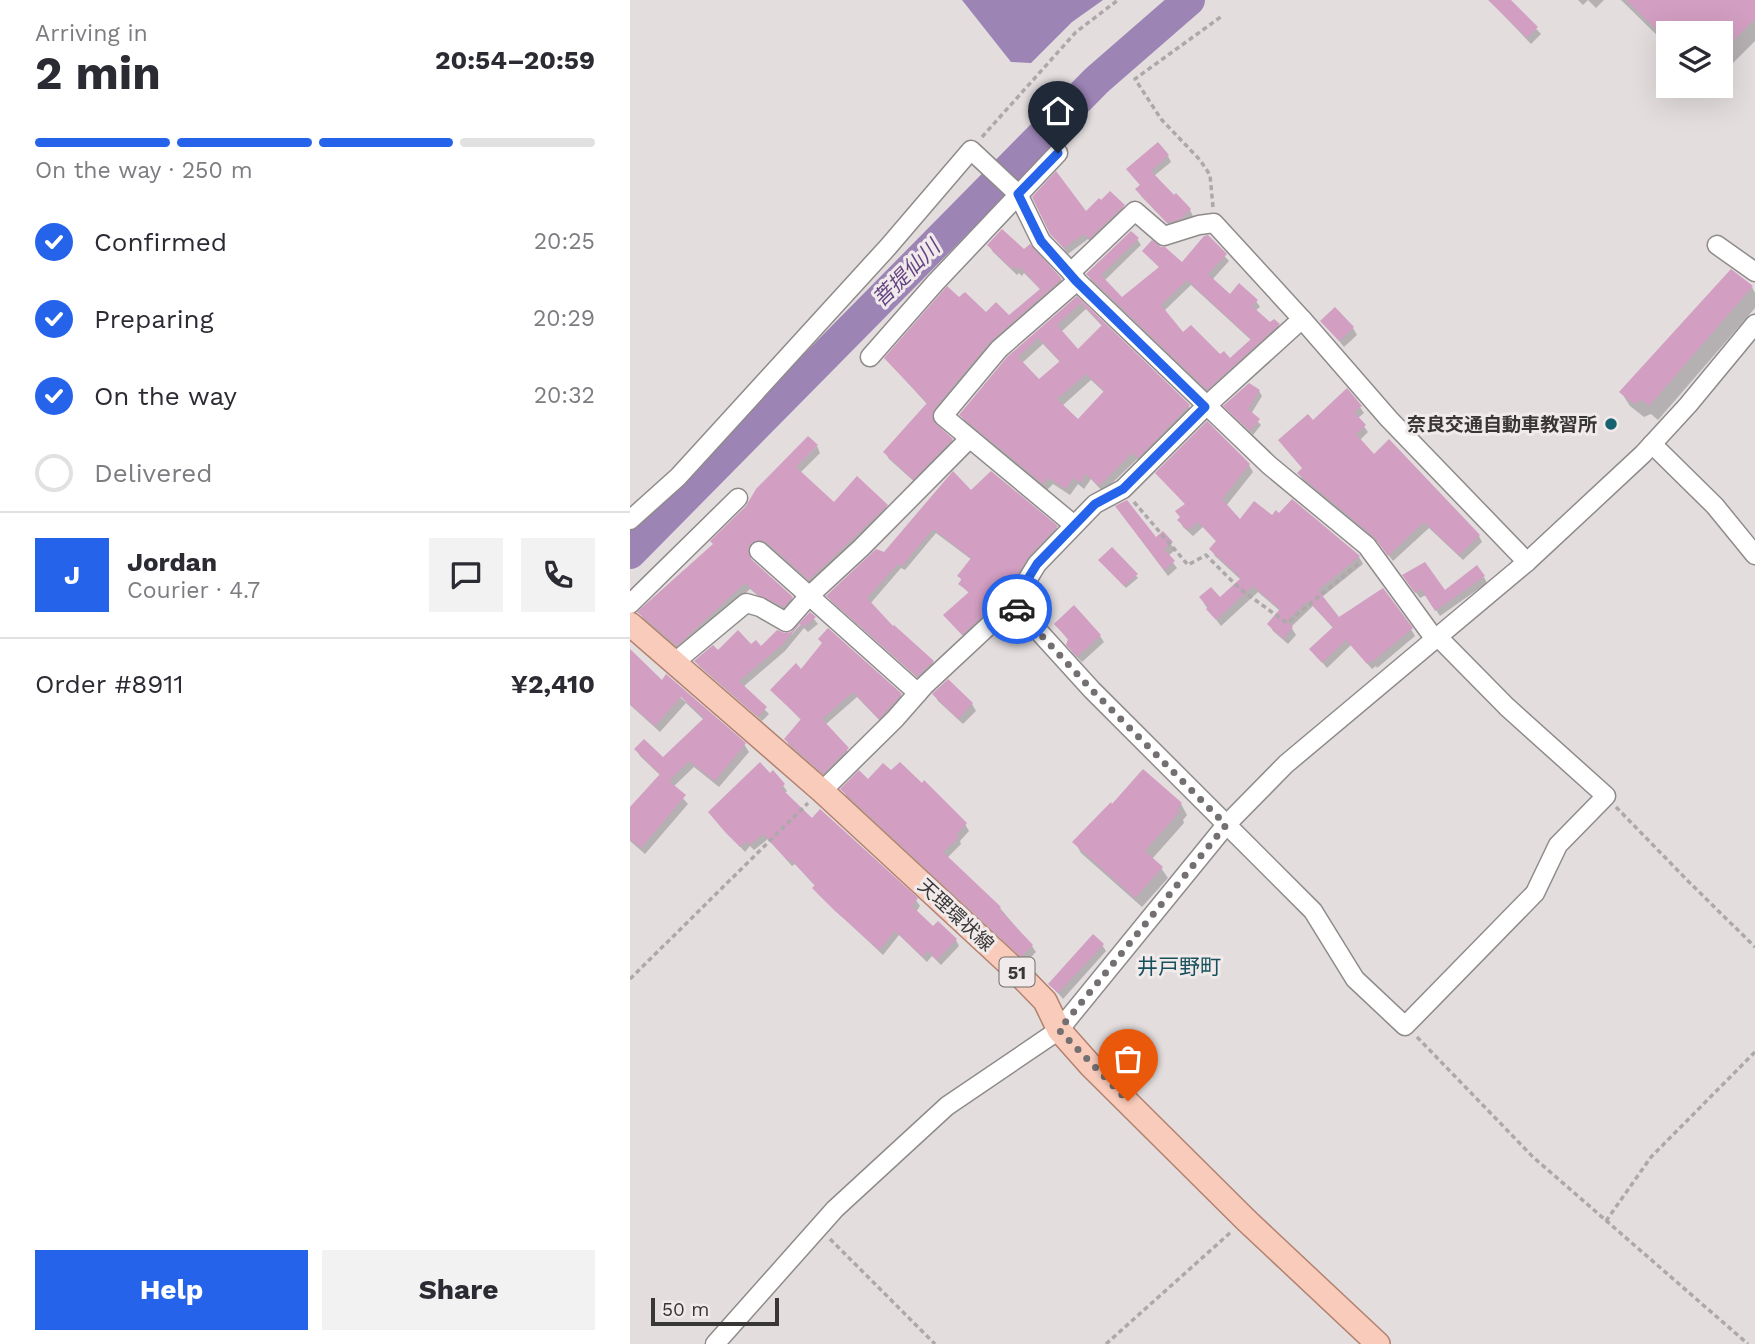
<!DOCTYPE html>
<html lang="en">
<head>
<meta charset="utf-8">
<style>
  :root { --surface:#fff; --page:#f2f2f3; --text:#2b2b33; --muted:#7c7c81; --line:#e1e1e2; --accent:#2563eb }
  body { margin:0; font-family:"Work Sans","Noto Sans JP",sans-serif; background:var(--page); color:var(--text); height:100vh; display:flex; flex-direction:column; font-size:26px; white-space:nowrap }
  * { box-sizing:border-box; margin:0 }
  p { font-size:23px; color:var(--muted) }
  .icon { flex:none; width:38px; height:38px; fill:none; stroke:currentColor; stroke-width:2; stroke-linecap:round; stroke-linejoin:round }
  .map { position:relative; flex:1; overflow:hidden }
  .side { display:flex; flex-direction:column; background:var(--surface); width:630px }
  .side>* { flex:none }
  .buttons { position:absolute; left:1026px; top:21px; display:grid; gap:14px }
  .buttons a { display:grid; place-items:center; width:77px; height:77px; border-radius:0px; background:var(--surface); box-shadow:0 7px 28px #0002; font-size:35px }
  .scale { position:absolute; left:21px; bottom:18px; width:128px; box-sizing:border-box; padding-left:7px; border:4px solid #393636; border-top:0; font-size:19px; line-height:24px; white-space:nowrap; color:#393636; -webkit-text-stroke:5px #f1eaeb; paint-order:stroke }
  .pin { position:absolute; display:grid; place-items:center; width:60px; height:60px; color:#fff; margin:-72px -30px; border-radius:50% 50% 50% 0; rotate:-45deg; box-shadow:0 0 7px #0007 }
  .pin .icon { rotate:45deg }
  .courier { position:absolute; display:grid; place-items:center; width:70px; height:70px; margin:-35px; border:5px solid #2563eb; border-radius:50%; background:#fff; color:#222; box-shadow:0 2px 9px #0007 }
  .headline em { font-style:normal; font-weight:700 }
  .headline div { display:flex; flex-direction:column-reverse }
  .headline { display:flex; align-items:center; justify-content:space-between; height:119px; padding:0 35px }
  h1 { font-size:46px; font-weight:700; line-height:52px }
  .bar { display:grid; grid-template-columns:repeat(4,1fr); gap:10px 7px; align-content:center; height:84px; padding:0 35px }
  .bar i { height:9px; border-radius:5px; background:var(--line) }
  .bar .current { background:var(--accent) }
  .bar p { grid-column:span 4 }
  .line { display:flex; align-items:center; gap:18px; padding:0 35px; border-top:2px solid var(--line) }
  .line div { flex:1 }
  .round { display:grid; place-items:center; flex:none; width:74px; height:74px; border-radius:0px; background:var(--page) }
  ol { padding:0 35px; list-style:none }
  li { display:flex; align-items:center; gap:21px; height:77px }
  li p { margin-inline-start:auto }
  li .icon { padding:7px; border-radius:50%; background:var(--accent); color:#fff; stroke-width:4 }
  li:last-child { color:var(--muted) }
  li i { width:38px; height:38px; border:4px solid var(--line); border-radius:50% }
  .button { display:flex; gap:14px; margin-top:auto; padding:14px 35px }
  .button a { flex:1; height:80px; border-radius:0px; background:var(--accent); color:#fff; font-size:28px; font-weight:700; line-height:80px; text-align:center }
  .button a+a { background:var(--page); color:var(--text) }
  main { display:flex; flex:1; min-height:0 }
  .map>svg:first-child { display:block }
  .water { fill:#9c84b5 }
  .shadow { fill:#0003; fill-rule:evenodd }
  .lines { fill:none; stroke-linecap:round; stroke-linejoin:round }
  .river { stroke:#9c84b5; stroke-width:32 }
  .building { fill:#d29ec2; fill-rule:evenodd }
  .minor-casing { stroke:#908b8b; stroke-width:21 }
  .major-casing { stroke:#b2816f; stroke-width:26 }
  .path { stroke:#ada8a9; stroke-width:3.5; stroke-dasharray:5 3.5; stroke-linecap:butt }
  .minor { stroke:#fff; stroke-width:18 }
  .major { stroke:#f8cbbb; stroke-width:23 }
  .done { stroke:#747071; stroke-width:7; stroke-dasharray:0 12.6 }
  .route { stroke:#2563eb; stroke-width:9 }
  .poi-dot { fill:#17626f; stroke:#f1eaeb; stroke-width:2.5 }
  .labels { text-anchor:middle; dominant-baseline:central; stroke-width:6; stroke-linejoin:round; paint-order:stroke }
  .shield { fill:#f1eaeb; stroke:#706c6c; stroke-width:2 }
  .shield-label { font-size:18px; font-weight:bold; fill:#393636 }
  .poi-label { font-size:19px; font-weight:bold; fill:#393636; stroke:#f1eaeb; text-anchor:end }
  .street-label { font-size:19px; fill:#393636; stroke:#f1eaeb }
  .water-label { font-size:21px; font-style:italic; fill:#664484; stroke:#f1eaeb }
  .neighbourhood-label { font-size:21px; fill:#17505b; stroke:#f1eaeb }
</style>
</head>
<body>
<main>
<section class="side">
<div class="headline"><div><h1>2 min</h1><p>Arriving in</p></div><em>20:54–20:59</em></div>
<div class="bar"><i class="current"></i><i class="current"></i><i class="current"></i><i></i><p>On the way · 250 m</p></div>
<ol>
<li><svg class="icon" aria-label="check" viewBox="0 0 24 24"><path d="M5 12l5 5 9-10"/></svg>Confirmed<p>20:25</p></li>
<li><svg class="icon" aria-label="check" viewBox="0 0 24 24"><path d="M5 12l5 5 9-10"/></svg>Preparing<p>20:29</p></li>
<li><svg class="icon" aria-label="check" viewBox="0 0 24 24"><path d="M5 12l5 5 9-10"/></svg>On the way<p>20:32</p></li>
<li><i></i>Delivered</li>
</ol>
<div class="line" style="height:126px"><b class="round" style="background:var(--accent);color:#fff">J</b><div><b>Jordan</b><p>Courier · 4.7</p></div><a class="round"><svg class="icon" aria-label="chat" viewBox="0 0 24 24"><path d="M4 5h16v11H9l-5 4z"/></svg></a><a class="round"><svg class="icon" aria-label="phone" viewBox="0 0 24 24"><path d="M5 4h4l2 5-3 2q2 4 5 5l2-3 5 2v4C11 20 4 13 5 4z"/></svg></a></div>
<div class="line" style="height:91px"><div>Order #8911</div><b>¥2,410</b></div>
<div class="button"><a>Help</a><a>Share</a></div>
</section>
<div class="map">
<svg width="1125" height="1344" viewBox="0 0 1125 1344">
  <rect width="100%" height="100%" fill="#e3ddde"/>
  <!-- water -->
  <path class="water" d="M 332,0 L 473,0 L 442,22 L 401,63 L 381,62 Z"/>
  <!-- shadow -->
  <g class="shadow">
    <path d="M 859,0 L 879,0 L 911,34 L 901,44 Z"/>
    <path d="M 948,0 L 974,0 L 966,8 L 958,0 L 953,5 Z"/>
    <path d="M 991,0 L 1125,0 L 1125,41 L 1090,76 L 1090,33 L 1038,33 L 1038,46 Z"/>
    <path d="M 538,156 L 541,162 L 524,176 L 560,210 L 563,216 L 554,224 L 542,228 L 511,196 L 508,190 L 511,186 L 502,175 Z"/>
    <path d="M 493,206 L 497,213 L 463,245 L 458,239 L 438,254 L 422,234 L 456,214 Z"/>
    <path d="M 577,237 L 599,261 L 582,280 L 600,296 L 626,301 L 630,307 L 625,311 L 640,325 L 648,325 L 652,331 L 581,395 L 461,280 L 458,274 L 507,239 L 511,245 L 474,281 L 492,300 L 530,268 L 514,251 L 552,264 ZM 561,285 L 622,341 L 599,361 L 553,335 L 534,311 Z"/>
    <path d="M 359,245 L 431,280 L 435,287 L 307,416 L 306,426 L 322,440 L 326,447 L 288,485 L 259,459 L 255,452 L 297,404 L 256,359 L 329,300 L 356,315 L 379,317 L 411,290 L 394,273 L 392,276 L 389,273 L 387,275 L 363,252 Z"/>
    <path d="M 1122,287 L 1125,293 L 1125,308 L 1028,420 L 1021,414 L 1014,417 L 1000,406 L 991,392 Z"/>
    <path d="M 447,299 L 559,407 L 563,414 L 513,464 L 507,459 L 473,492 L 461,479 L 454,489 L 448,484 L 440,495 L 423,484 L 417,490 L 335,422 L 331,415 L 378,358 ZM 456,309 L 473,327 L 448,352 L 431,332 ZM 413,344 L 430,362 L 409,382 L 392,363 ZM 461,380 L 475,393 L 449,421 L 432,406 Z"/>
    <path d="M 693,321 L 723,328 L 727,335 L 714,347 Z"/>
    <path d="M 629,391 L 632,396 L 621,414 L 631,425 L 623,435 L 599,411 Z"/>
    <path d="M 730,407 L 734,413 L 728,418 L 738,432 L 730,440 L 744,456 L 759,441 L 849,536 L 852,542 L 833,560 L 799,528 L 763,561 L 750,544 L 673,480 L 669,474 L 674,469 L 683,423 Z"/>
    <path d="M 187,446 L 190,453 L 170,473 L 204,505 L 256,506 L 260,513 L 184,586 L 141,549 L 130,546 L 123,551 L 121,557 L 122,563 L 162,598 L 166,605 L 158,613 L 134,601 L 120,589 L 51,652 L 13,619 L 10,613 L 85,545 Z"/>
    <path d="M 619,465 L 623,472 L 596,506 L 610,521 L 649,516 L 662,501 L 729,557 L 733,564 L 692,597 L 708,619 L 781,629 L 785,636 L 747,668 L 746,666 L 742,669 L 721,645 L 697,668 L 682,650 L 704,629 L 683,606 L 661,627 L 666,635 L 658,644 L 643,631 L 639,624 L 650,611 L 628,592 L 591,626 L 575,605 L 571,598 L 590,599 L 611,580 L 585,556 L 581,549 L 587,542 L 573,527 L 563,536 L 553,527 L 549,520 L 556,505 L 527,474 Z"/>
    <path d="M 341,492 L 426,527 L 429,533 L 377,601 L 336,639 L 315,615 L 340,594 L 330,584 L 332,581 L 329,576 L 342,560 L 306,533 L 275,570 L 271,568 L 240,604 L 263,629 L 303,662 L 306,667 L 291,681 L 201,601 L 198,596 Z"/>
    <path d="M 491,513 L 526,540 L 533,533 L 545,550 L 538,556 L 547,568 L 538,576 Z"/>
    <path d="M 482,549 L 508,578 L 496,588 L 472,563 Z"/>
    <path d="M 854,577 L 857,583 L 810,616 L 796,595 L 790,598 L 778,582 L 815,592 Z"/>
    <path d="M 180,614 L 188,624 L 178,632 L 174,628 L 155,651 L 113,687 L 139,714 L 132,721 L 70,667 L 66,661 L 88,652 L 121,646 L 131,649 L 154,635 L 162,634 Z"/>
    <path d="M 426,624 L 470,636 L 474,642 L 452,662 L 442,652 L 439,641 Z"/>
    <path d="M 190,639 L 271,695 L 274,701 L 253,724 L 227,697 L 195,725 L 221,755 L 198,779 L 159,745 L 156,739 L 172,721 L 143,691 L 171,672 L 193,645 Z"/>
    <path d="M 0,661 L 114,744 L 119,752 L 89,787 L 64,767 L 43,787 L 58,804 L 15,854 L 0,841 L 0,810 L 31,776 L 10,756 L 6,749 L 33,759 L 74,720 L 56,703 L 30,732 L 0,705 Z"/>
    <path d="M 304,694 L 342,704 L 346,711 L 333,724 L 308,701 Z"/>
    <path d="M 143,772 L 157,791 L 154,794 L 182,820 L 286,900 L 290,906 L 286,912 L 303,929 L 326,940 L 329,946 L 311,965 L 302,956 L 297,962 L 269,935 L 253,955 L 188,894 L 184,888 L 186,887 L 165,864 L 162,866 L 138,839 L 124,850 L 120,846 L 115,852 L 84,818 Z"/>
    <path d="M 238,781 L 335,824 L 339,831 L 330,841 L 331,844 L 317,858 L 370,908 L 402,946 L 406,952 L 396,962 L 216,796 L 213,789 Z"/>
    <path d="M 551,804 L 557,815 L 553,820 L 554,823 L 522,859 L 531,868 L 538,878 L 512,907 L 451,853 L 445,842 Z"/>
    <path d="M 472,945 L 476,951 L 433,999 L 421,985 Z"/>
  </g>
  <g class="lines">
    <!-- river -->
    <path class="river" d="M 0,553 L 467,80 L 559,0"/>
  </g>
  <!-- building -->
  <g class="building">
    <path d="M 858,0 L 881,0 L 908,27 L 897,38 Z"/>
    <path d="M 996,0 L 1125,0 L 1125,19 L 1090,54 L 1090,33 L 1030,33 Z"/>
    <path d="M 528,142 L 539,155 L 521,171 L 544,195 L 546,193 L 561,209 L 551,219 L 537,223 L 505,189 L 510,185 L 496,169 Z"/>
    <path d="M 426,171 L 456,211 L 469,198 L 471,200 L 480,191 L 495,205 L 459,239 L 454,234 L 434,248 L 420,234 L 402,197 Z"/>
    <path d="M 372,229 L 394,249 L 400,244 L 432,279 L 361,341 L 304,409 L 303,421 L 323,439 L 283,480 L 253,452 L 297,403 L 254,358 L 317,286 L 329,297 L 335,292 L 356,312 L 366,302 L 379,315 L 410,289 L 390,267 L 387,270 L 384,267 L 382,269 L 357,245 Z"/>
    <path d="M 501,231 L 509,238 L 471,275 L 492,297 L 529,267 L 512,251 L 522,240 L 531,247 L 535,247 L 552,262 L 574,236 L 578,235 L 597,254 L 578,274 L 600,294 L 609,283 L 628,300 L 622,306 L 640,322 L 644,319 L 650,324 L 577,390 L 456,274 ZM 557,280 L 621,339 L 600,358 L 594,351 L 590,354 L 561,325 L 553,332 L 531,305 Z"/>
    <path d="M 1101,269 L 1123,286 L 1019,406 L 1012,400 L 1004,404 L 989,392 Z"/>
    <path d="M 447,296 L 560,405 L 508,458 L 502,453 L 469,486 L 456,474 L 450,483 L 443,478 L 436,489 L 419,478 L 413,484 L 329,415 L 377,357 ZM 451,303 L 472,325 L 448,349 L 427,325 ZM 408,338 L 430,361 L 409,379 L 388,357 ZM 456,374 L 474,391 L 448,419 L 427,399 Z"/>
    <path d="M 705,307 L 724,327 L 709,341 L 690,321 Z"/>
    <path d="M 619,383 L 630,390 L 618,409 L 630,419 L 620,431 L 593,406 Z"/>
    <path d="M 717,388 L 732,406 L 724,412 L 736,425 L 726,434 L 744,454 L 759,439 L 850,535 L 829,555 L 794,522 L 758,556 L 744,537 L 667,473 L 672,468 L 648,440 L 678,414 L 683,420 Z"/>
    <path d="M 577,421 L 620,464 L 592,499 L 610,519 L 624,501 L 642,515 L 646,510 L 649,513 L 662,499 L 730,556 L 688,590 L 709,617 L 753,588 L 783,628 L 742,662 L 741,660 L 737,664 L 716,640 L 692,663 L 679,649 L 703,627 L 678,601 L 657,621 L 663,627 L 653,639 L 637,624 L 650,609 L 623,586 L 586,620 L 576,609 L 578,607 L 569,597 L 581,587 L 590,597 L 611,578 L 579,549 L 586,541 L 568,522 L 558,530 L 547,520 L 550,517 L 545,511 L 555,504 L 525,473 Z"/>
    <path d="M 178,436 L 188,445 L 166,467 L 204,502 L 227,476 L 258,505 L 179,580 L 136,542 L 131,540 L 121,543 L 118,549 L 121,559 L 163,597 L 154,607 L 128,595 L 115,583 L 47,646 L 7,612 L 83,544 L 80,541 L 116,506 L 126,489 Z"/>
    <path d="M 323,471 L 341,490 L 361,471 L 428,526 L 399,556 L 374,596 L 332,635 L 313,615 L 339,592 L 328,584 L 332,579 L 327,576 L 341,558 L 303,529 L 272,566 L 268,564 L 237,598 L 263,626 L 264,625 L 304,661 L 287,677 L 196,596 L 246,549 L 254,552 Z"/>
    <path d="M 497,500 L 526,537 L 533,531 L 543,542 L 534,549 L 545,561 L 534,570 L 485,506 Z"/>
    <path d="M 482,547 L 508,574 L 494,586 L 468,560 Z"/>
    <path d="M 795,562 L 815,590 L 847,565 L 855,576 L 805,611 L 791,589 L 785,593 L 772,575 Z"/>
    <path d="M 444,605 L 471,635 L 447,657 L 436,645 L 438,639 L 424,624 Z"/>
    <path d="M 180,612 L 186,617 L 174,627 L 170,624 L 152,645 L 109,681 L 137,707 L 128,717 L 64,661 L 83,645 L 88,650 L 108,630 L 121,644 L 126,640 L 131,646 L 147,630 L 155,633 L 161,632 Z"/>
    <path d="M 198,628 L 272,694 L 249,719 L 223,692 L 192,719 L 219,748 L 193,774 L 154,739 L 171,719 L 140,690 L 166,663 L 171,669 L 192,643 L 188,639 Z"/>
    <path d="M 0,649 L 32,680 L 36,674 L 116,743 L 85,781 L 59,761 L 39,781 L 56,795 L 11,848 L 0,839 L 0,807 L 30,774 L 4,749 L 14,739 L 33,757 L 74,718 L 51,697 L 25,726 L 0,704 Z"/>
    <path d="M 318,679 L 343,703 L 328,719 L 302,694 Z"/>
    <path d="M 130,762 L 140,773 L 143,770 L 155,784 L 151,788 L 182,818 L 190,809 L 288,898 L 282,906 L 303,926 L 308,921 L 327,939 L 307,960 L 298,951 L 293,957 L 265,931 L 249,950 L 204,910 L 182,888 L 185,885 L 160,859 L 158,861 L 133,834 L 120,845 L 116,841 L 110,847 L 95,832 L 78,812 Z"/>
    <path d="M 270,762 L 292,783 L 294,780 L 337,823 L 327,834 L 329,837 L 313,852 L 371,907 L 369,909 L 403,945 L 391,957 L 210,789 L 229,770 L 238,779 L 253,763 L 261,770 Z"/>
    <path d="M 513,769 L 552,803 L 547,809 L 550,811 L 515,851 L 533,867 L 505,898 L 442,842 L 481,802 L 482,804 Z"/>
    <path d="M 463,934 L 474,944 L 428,993 L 418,984 Z"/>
  </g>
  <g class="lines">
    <defs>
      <g id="minor">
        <path d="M 1087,245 L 1125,272"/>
        <path d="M 240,357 L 305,283 L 428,153"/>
        <path d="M 1022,444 L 1085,506 L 1125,555"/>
        <path d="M 0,520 L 48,477 L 258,247 L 341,150 L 388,194 L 411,241 L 441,272"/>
        <path d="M 444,525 L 313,416 L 369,349 L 447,281"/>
        <path d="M 129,551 L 288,693"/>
        <path d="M 383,603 L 462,690 L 683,911 L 725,979 L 775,1026 L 905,893 L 928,845 L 976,796 L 877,707 L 807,636"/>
        <path d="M 0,604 L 108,498"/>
        <path d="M 804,638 L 737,546 L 639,465 L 447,281 L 441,272 L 505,211 L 534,236 L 569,225 L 584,223 L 672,319 L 759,419 L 897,562"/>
        <path d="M 45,662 L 116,603 L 130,607 L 156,622 L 178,597 L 231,548 L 339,439"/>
        <path d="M 192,791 L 265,719 L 294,686 L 383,603 L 407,564 L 465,504 L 493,489 L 575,407 L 672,319"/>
        <path d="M 85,1344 L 205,1209 L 317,1106 L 429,1030 L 596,825 L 656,764 L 897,562 L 1013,454 L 1058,405 L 1125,324"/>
      </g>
      <path id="major" d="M 0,624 L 192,791 L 380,965 L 415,1001 L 429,1030 L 461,1066 L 616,1220 L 748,1344"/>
    </defs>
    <!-- minor casing -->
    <use href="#minor" class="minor-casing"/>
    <!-- major casing -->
    <use href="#major" class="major-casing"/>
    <!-- path -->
    <g class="path">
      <path d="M 352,137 L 446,32 L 488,0"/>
      <path d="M 583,207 L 580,175 L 570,160 L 531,119 L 505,79 L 592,16"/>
      <path d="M 504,502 L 558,565 L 576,555 L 610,589 L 657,623 L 729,563"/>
      <path d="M 986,807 L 1058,881 L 1125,947"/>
      <path d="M 0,979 L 178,803"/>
      <path d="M 787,1037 L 903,1157 L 1118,1344"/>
      <path d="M 976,1221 L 1021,1157 L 1125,1052"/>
      <path d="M 200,1239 L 305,1344"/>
      <path d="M 476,1344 L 601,1232"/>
    </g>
    <!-- minor -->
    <use href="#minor" class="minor"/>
    <!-- major -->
    <use href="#major" class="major"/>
  </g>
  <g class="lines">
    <!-- done -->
    <path class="done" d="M 387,609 L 462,690 L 596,825 L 429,1030 L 498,1101"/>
    <!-- route -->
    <path class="route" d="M 387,609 L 383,603 L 407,564 L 465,504 L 493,489 L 575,407 L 446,281 L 411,241 L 388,194 L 428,153"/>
  </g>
  <!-- markers -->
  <circle class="poi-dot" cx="981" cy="424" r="7"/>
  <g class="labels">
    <!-- shield labels -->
    <rect class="shield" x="369.5" y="957.5" width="35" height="29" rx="5"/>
    <g class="shield-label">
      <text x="387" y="972">51</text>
    </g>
    <!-- poi labels -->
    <g class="poi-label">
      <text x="967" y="424">奈良交通自動車教習所</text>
    </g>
    <!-- street labels -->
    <g class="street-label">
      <text transform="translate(326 915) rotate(43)">天理環状線</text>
    </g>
    <!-- water labels -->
    <g class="water-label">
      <text transform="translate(276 273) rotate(-45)">菩提仙川</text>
    </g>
    <!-- neighbourhood labels -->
    <g class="neighbourhood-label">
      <text x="549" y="966">井戸野町</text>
    </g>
  </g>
</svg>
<div class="buttons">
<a><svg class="icon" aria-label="layers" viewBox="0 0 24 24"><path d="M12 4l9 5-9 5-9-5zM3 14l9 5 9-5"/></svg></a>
</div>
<div class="scale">50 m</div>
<div class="pin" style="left:498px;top:1101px;background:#ea580c"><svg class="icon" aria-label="bag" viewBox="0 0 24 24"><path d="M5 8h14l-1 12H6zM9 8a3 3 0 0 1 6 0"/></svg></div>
<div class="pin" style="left:428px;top:153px;background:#1f2937"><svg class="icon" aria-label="home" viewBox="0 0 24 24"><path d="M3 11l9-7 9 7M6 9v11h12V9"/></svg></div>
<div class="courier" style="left:387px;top:609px"><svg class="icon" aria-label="car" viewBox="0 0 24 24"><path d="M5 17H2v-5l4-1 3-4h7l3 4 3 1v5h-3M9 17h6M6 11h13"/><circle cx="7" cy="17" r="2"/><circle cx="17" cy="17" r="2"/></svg></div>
</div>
</main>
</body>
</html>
